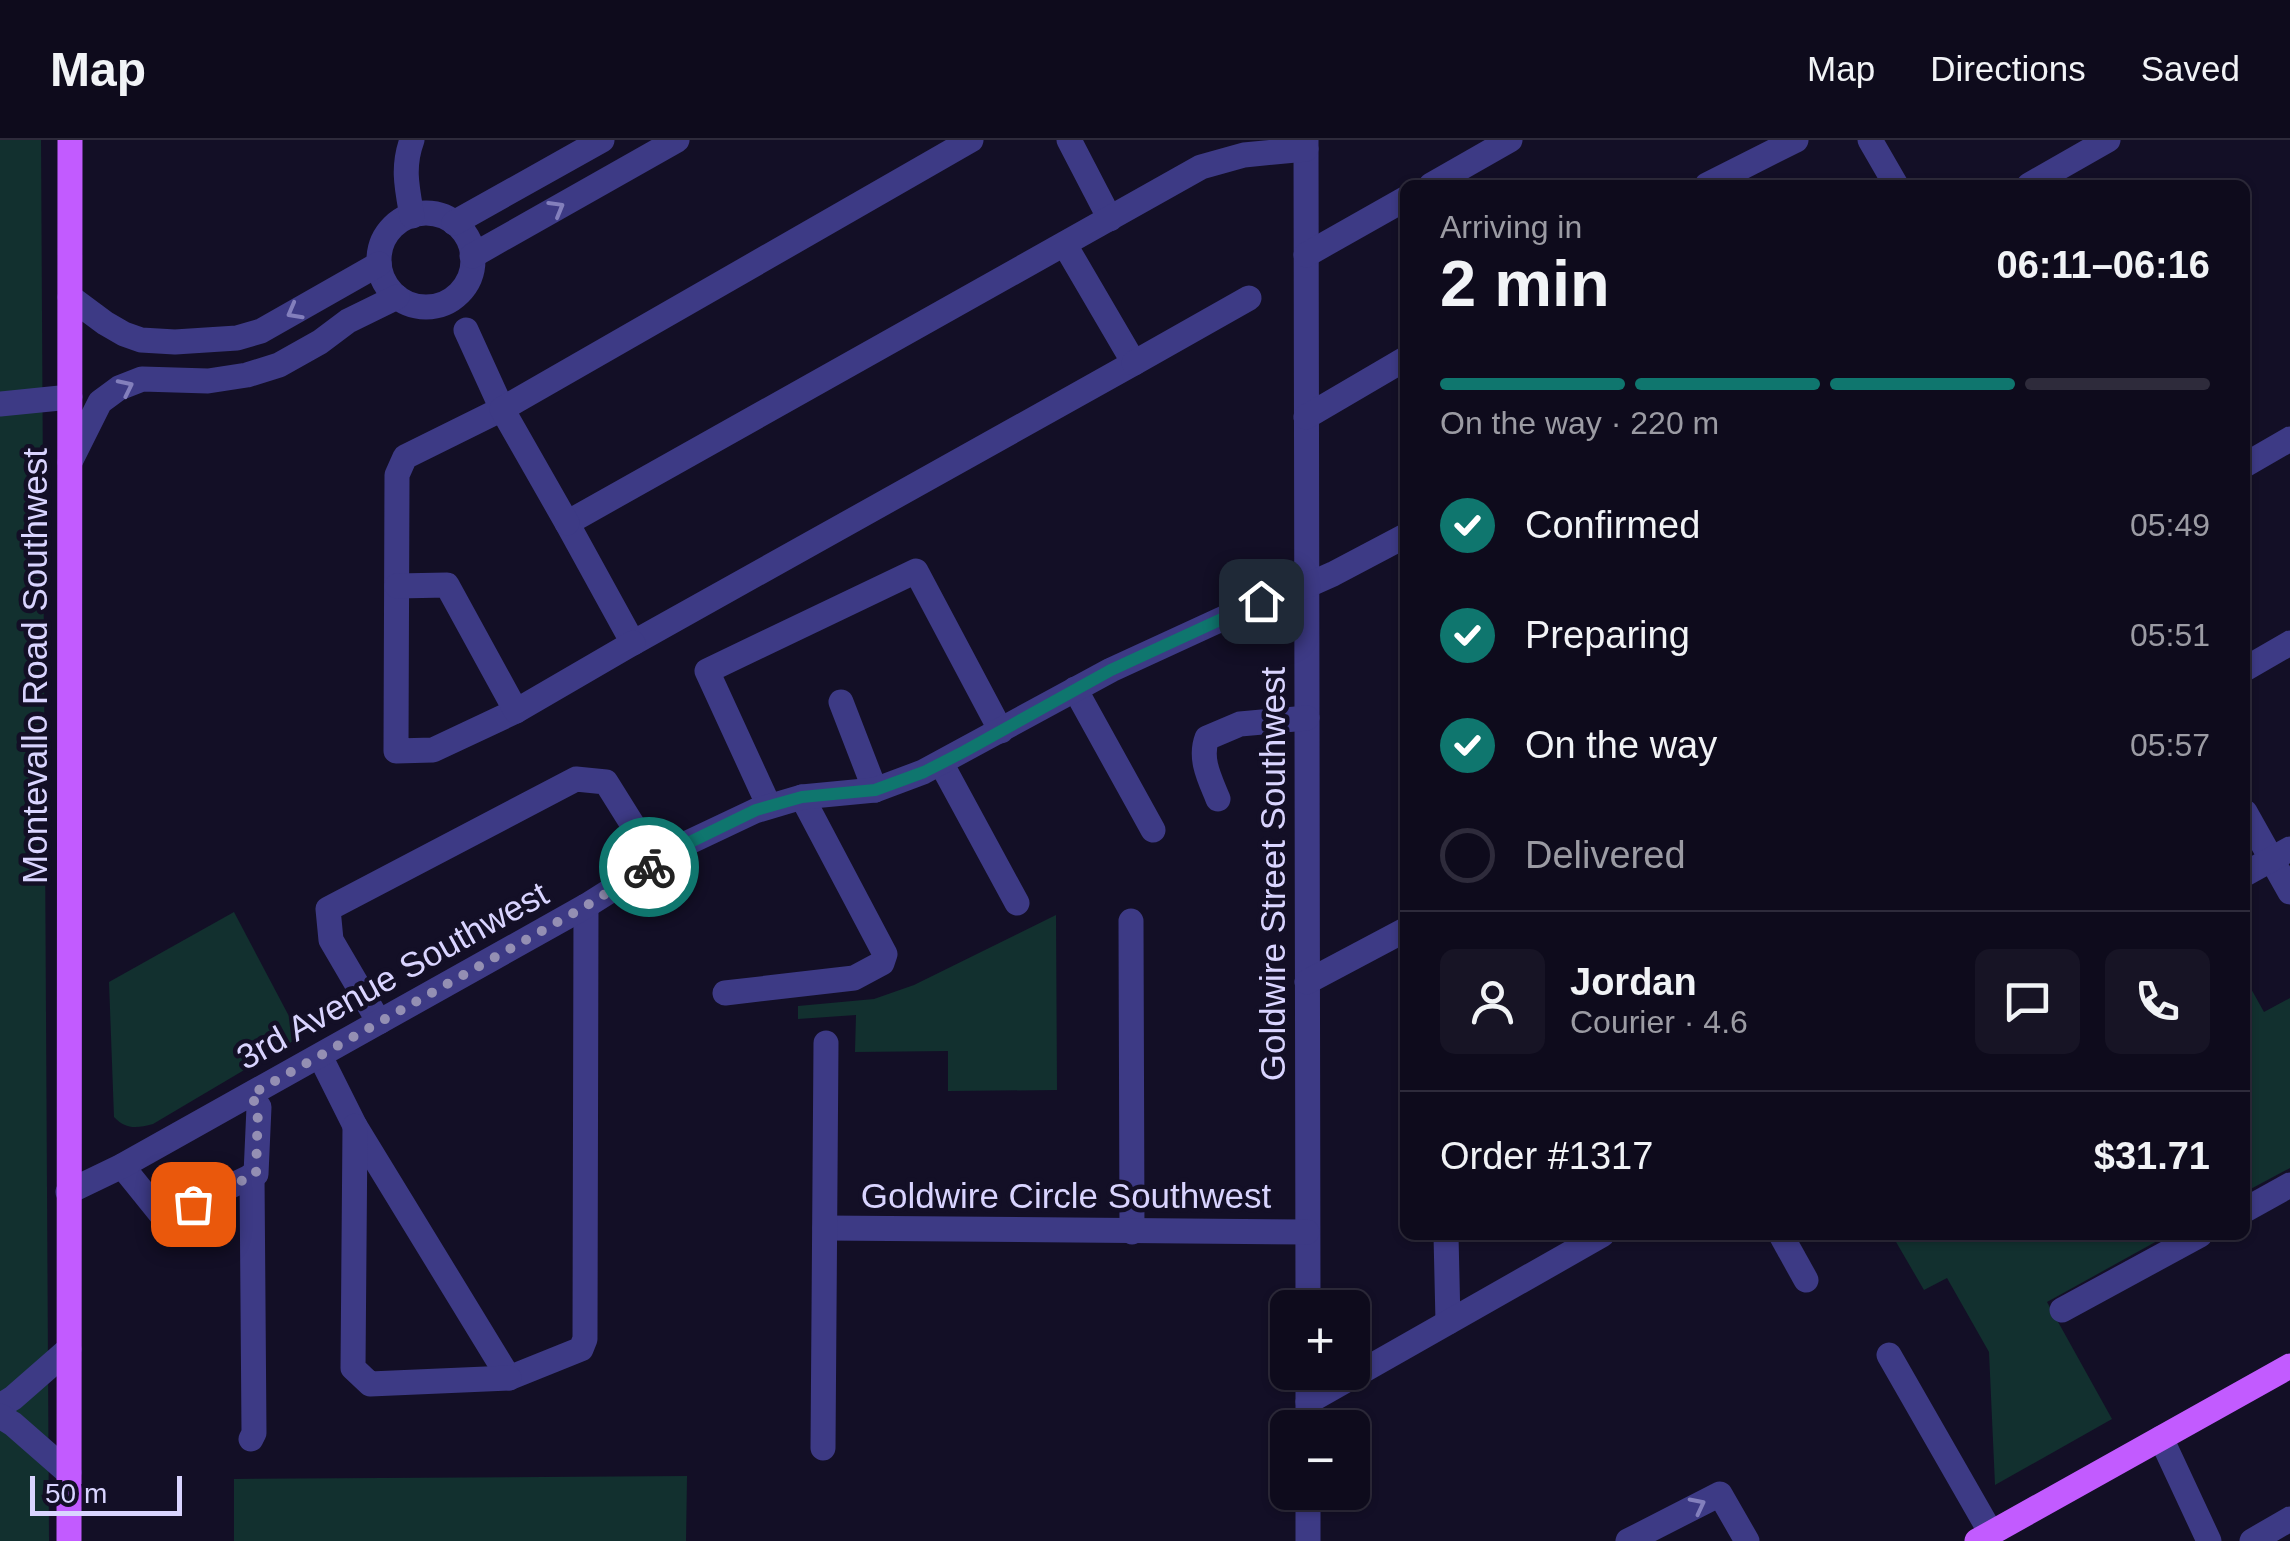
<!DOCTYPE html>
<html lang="en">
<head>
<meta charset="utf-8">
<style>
  :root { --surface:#0e0b1c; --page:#171425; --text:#f1f3f6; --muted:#9b9ba3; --line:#2e2b3b; --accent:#0f766e }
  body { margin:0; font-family:Helvetica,sans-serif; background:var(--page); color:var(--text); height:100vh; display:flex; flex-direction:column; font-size:38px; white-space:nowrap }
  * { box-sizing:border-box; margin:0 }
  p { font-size:32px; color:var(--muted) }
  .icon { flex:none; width:55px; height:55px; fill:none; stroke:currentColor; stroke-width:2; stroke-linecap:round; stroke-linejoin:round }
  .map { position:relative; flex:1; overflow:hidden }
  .details { position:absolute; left:1400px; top:40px; width:850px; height:1060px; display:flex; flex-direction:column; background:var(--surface); border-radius:15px; box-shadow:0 2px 8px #0004,0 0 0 2px var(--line) }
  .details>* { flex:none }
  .buttons { position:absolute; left:1270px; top:1150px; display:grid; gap:20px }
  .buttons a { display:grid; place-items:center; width:100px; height:100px; border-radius:15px; background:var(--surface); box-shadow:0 2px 8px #0004,0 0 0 2px var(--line); font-size:50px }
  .scale { position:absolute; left:30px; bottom:25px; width:152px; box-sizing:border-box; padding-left:10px; border:5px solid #d9d4ff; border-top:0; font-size:28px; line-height:35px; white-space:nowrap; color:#d9d4ff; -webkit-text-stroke:8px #130f26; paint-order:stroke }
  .pin { position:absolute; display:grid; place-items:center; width:85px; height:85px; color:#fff; margin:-42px; border-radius:20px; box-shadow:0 5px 15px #0006 }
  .courier { position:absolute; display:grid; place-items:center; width:100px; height:100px; margin:-50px; border:8px solid #0f766e; border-radius:50%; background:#fff; color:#222; box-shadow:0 2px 12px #0007 }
  .headline em { font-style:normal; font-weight:700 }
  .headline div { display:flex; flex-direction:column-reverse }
  .headline { display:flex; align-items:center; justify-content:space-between; height:170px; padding:0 40px }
  h1 { font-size:65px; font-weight:700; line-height:75px }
  .bar { display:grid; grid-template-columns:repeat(4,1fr); gap:15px 10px; align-content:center; height:120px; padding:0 40px }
  .bar i { height:12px; border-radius:8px; background:var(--line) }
  .bar .on { background:var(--accent) }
  .bar p { grid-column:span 4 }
  .line { display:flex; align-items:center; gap:25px; padding:0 40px; border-top:2px solid var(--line) }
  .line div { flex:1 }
  .round { display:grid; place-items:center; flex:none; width:105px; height:105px; border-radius:15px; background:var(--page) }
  ol { padding:0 40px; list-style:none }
  li { display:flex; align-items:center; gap:30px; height:110px }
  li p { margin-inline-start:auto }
  li .icon { padding:10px; border-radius:50%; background:var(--accent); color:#fff; stroke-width:4 }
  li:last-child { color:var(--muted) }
  li i { width:55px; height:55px; border:5px solid var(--line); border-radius:50% }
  header { display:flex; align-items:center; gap:60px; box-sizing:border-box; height:140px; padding:0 50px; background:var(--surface); border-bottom:2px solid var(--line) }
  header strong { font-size:48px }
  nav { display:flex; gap:55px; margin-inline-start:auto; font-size:35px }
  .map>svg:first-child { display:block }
  .green { fill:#12302f }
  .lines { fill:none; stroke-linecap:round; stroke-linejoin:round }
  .minor { stroke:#3d3a85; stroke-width:25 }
  .major { stroke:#c25bff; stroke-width:25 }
  .oneway { stroke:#837fbc }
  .done { stroke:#948fb3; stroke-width:10; stroke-dasharray:0 18 }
  .route { stroke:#0f766e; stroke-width:12 }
  .labels { text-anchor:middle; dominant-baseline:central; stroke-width:9; stroke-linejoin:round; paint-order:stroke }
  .street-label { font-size:35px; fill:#d9d4ff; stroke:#130f26 }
</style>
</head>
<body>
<header>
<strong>Map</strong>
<nav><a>Map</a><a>Directions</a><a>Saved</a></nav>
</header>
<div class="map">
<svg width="2290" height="1401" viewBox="0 0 2290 1401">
  <rect width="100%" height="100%" fill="#130f26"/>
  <!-- green -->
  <g class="green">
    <path d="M 0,0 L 41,0 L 49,1401 L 0,1401 Z"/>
    <path d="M 234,772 L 300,897 L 153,984 C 137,988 126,990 114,977 L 109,842 Z"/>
    <path d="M 1056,775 L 1057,950 L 948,951 L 948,911 L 855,912 L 856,875 L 798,879 L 798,866 L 874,859 L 914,845 Z"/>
    <path d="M 2245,838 L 2264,872 L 2290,858 L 2290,1028 L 2245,1052 Z"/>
    <path d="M 1892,1095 L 2168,1095 L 2047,1162 L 2112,1279 L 1995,1345 L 1989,1212 L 1947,1138 L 1924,1150 Z"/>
    <path d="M 687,1336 L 686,1401 L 234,1401 L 234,1339 Z"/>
  </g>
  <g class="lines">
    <!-- minor -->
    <g class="minor">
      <path d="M 1069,0 L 1110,79"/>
      <path d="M 1306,0 L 1308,1168"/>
      <path d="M 1870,0 L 1896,45"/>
      <path d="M 1431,45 L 1510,0"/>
      <path d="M 1707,45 L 1796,0"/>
      <path d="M 2029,45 L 2108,0"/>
      <circle cx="426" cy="120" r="47"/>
      <path d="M 412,76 C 407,48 402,27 412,0"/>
      <path d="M 454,83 L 602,0"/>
      <path d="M 1065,105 L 1134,223 L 633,503 L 567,383 L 1201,27 L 1244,15 L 1306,9"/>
      <path d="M 1306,115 L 1405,59"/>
      <path d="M 472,116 L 677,0"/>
      <path d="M 70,157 L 105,183 L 124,194 L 141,200 L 175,202 L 237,198 L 261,191 L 379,124"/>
      <path d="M 466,190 L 502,269 L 405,317 L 397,335 L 396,611 L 433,610 L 516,571"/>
      <path d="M 1134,223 L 1249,158"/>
      <path d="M 0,264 L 70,257"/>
      <path d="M 1306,277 L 1405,219"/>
      <path d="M 70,322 L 100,262 L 119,248 L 142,239 L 208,241 L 247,235 L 279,225 L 320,202 L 348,181 L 397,157"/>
      <path d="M 2245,325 L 2290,299"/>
      <path d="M 567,383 L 502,269 L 971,0"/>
      <path d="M 397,446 L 447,445 L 516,571 L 633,503"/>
      <path d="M 2245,529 L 2290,503"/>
      <path d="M 1075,549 L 1153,690"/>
      <path d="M 841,562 L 875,650"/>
      <path d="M 941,623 L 1017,763"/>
      <path d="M 1218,659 C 1210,639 1199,619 1207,598 L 1240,584 L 1307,578"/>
      <path d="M 769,666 L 707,531 L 916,431 L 1001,591"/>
      <path d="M 2245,672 L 2290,752"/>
      <path d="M 2245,734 L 2290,709"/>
      <path d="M 1131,781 L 1132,1092"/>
      <path d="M 1307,842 L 1405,790"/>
      <path d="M 725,853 L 854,838 L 882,823 L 885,814 L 802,657"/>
      <path d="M 379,882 L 331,800 L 328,769 L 576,639 L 606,642 L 656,722"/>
      <path d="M 320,916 L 355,986 L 509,1238 L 581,1209 L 585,1199 L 586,766"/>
      <path d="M 355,986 L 353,1228 L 370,1244 L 509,1238"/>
      <path d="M 122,1026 L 164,1078 L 256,1034 L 259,967 L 250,955"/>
      <path d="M 68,1052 L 122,1026 L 586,766 L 681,706 L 755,671 L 802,657 L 875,650 L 923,632 L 1111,530 L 1261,461 L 1306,446 L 1333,434 L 1405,396"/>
      <path d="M 2245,1070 L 2290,1045"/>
      <path d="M 825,1088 L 1307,1092"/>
      <path d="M 1446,1095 L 1448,1182"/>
      <path d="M 1781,1095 L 1806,1140"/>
      <path d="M 2062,1170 L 2200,1095"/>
      <path d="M 1889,1215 L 1991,1393"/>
      <path d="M 1308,1232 L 1308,1288"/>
      <path d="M 1308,1262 L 1602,1095"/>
      <path d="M 0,1266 L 13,1258 L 69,1209"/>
      <path d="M 0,1276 L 13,1284 L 69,1333"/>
      <path d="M 2161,1298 L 2209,1401"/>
      <path d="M 251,1299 L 254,1293 L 252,1035"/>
      <path d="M 823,1308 L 826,903"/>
      <path d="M 1308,1352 L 1308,1401"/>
      <path d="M 1628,1401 L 1720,1354 L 1747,1401"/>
      <path d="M 2252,1401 L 2290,1379"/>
    </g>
    <!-- major -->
    <g class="major">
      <path d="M 69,1401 L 70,0"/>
      <path d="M 1977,1401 L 2290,1226"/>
    </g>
  </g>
  <!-- one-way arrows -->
  <defs><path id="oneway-chevron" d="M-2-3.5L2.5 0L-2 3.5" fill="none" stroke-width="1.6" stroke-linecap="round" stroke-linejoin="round" transform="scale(2.5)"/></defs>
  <g class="oneway">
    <use href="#oneway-chevron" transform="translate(557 68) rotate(-30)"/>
    <use href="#oneway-chevron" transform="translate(294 172) rotate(151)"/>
    <use href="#oneway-chevron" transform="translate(126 247) rotate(-26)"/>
    <use href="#oneway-chevron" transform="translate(1698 1365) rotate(-27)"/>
  </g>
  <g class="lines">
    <!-- done -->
    <path class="done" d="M 193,1064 L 256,1034 L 258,967 L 250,955 L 586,766 L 649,727"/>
    <!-- route -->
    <path class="route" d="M 649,727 L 682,706 L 756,670 L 802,657 L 875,650 L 924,632 L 965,611 L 1111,530 L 1261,461"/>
  </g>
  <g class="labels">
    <!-- street labels -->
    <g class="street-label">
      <text transform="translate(34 526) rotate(-90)">Montevallo Road Southwest</text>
      <text transform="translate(1272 734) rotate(-90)">Goldwire Street Southwest</text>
      <text transform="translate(392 835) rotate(-29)">3rd Avenue Southwest</text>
      <text x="1066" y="1055">Goldwire Circle Southwest</text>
    </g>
  </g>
</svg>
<div class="buttons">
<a>+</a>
<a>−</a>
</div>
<div class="scale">50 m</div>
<div class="pin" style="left:193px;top:1064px;background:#ea580c"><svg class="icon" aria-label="bag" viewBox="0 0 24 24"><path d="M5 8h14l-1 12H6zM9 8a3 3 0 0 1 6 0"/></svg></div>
<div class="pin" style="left:1261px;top:461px;background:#1f2937"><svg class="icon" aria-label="home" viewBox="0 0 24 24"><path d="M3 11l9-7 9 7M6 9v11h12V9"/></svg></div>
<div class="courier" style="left:649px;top:727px"><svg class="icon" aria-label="bike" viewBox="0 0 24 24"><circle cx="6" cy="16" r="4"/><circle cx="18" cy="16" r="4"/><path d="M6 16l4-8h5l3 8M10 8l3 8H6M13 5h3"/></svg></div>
<section class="details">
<div class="headline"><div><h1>2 min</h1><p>Arriving in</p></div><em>06:11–06:16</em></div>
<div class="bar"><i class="on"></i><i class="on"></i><i class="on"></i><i></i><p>On the way · 220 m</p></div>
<ol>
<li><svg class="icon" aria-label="check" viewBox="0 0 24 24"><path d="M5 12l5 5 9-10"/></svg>Confirmed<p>05:49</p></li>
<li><svg class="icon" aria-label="check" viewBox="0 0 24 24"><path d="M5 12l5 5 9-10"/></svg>Preparing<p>05:51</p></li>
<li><svg class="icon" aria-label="check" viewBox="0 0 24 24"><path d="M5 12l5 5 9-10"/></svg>On the way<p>05:57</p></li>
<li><i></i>Delivered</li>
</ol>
<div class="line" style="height:180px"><a class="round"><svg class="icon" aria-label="person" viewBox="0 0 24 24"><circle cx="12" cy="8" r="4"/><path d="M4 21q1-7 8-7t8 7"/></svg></a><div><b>Jordan</b><p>Courier · 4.6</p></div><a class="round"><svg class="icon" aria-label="chat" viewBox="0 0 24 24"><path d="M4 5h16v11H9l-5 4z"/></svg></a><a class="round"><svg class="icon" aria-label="phone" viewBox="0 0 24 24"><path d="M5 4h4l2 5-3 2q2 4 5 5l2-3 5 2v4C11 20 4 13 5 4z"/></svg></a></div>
<div class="line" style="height:130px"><div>Order #1317</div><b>$31.71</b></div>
</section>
</div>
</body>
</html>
